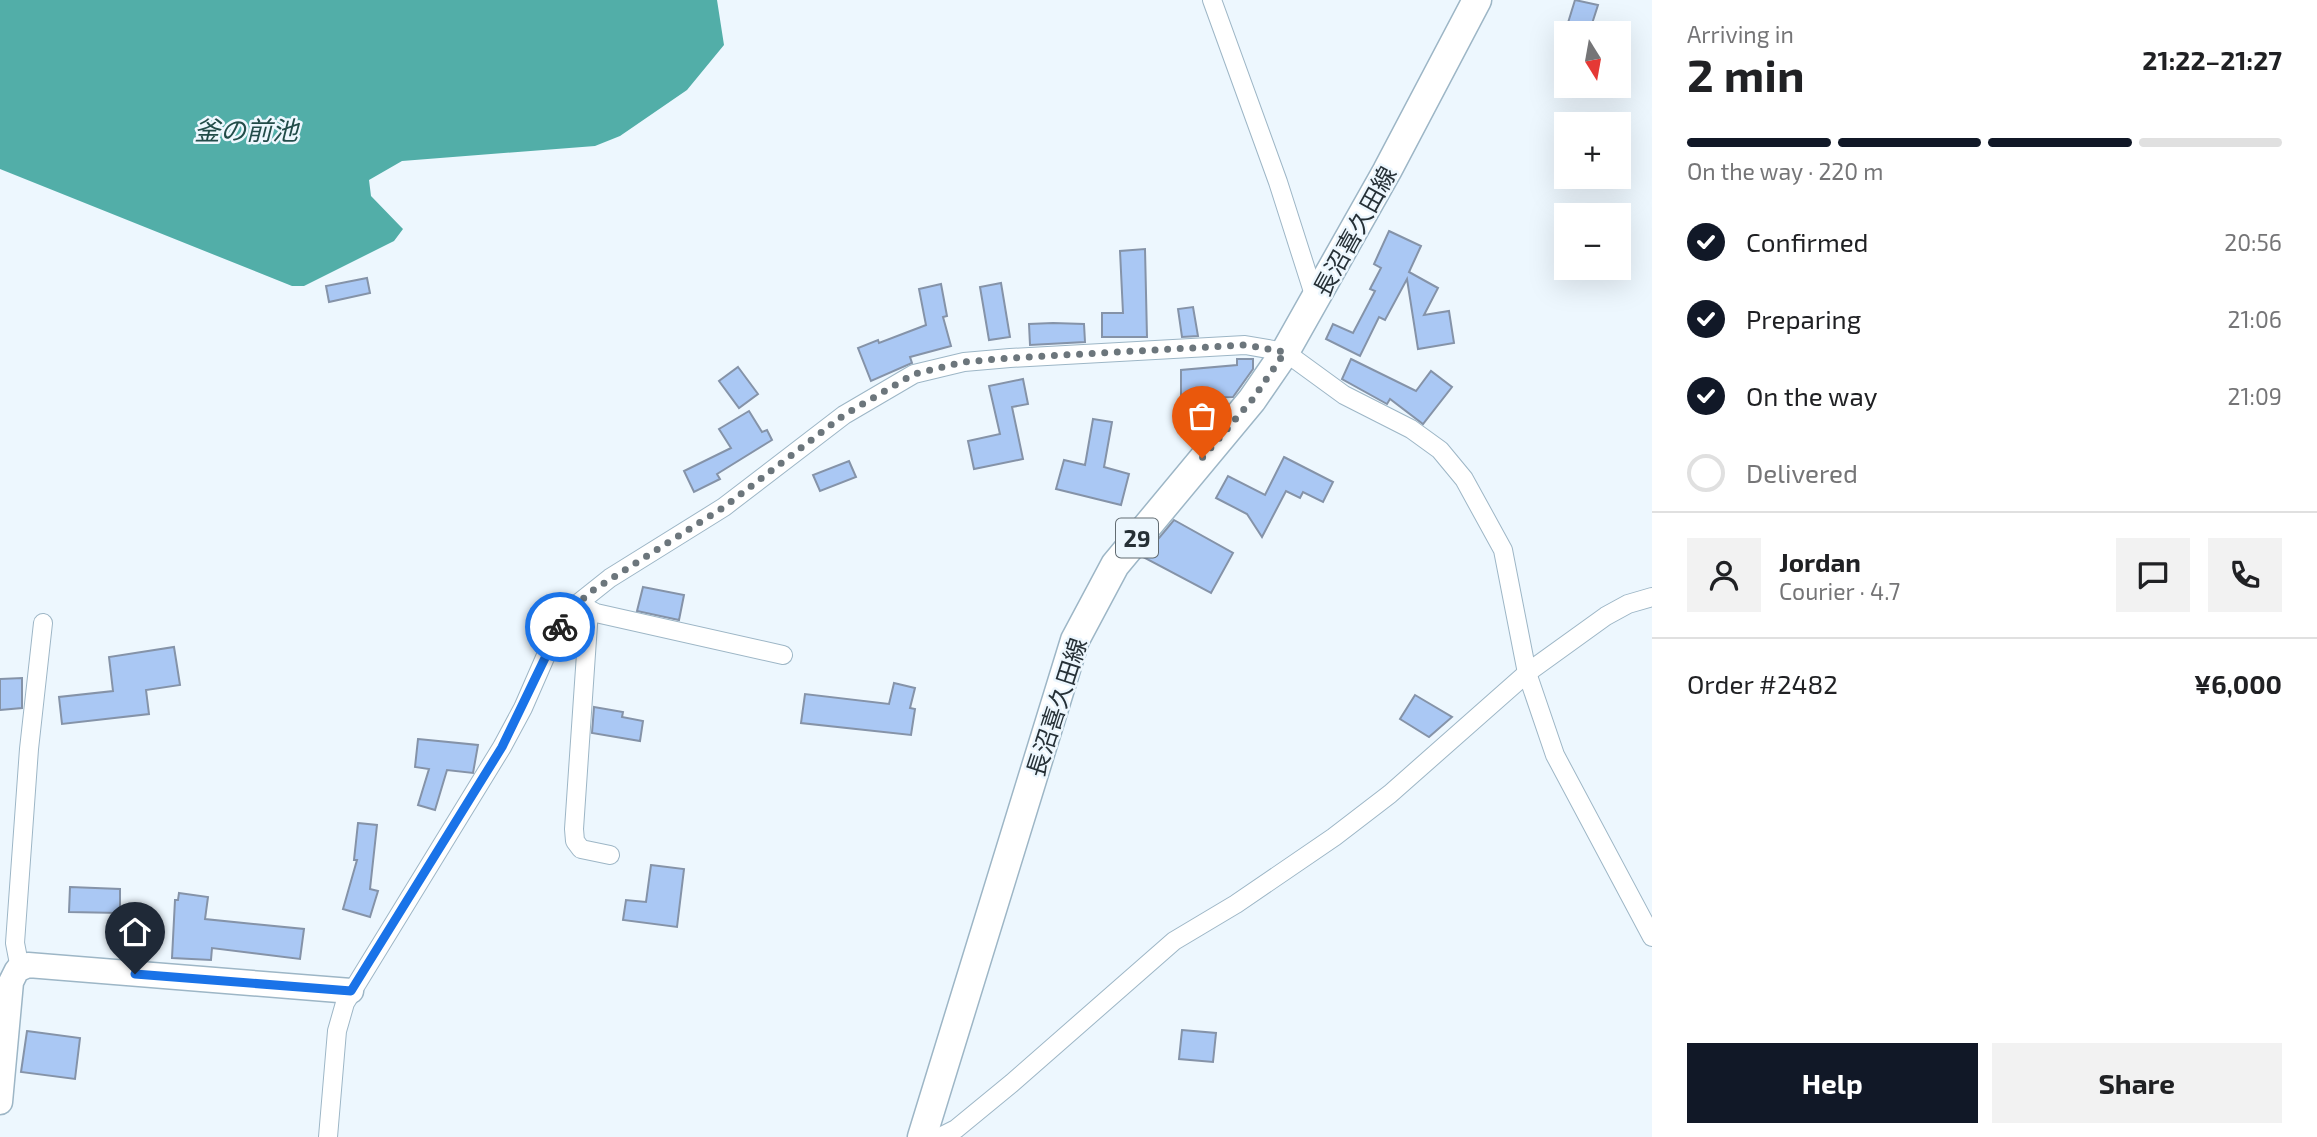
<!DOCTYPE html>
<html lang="en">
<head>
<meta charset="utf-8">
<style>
  :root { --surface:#fff; --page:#f2f2f2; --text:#202124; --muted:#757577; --line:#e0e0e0; --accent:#111827 }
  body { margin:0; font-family:"Exo 2","Noto Sans JP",sans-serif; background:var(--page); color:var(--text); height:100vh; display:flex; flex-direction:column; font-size:26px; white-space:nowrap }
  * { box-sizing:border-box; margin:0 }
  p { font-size:23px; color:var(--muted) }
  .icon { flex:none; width:38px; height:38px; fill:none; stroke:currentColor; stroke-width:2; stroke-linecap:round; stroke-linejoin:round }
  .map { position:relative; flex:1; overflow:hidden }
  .drawer { display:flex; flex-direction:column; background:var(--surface); width:665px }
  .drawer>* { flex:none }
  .needle { width:46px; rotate:169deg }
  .controls { position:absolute; left:1554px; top:21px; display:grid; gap:14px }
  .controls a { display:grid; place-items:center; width:77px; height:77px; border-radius:0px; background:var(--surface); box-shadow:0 7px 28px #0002; font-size:35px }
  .pin { position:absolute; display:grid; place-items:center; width:60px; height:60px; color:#fff; margin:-72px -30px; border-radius:50% 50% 50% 0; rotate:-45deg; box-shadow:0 0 7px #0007 }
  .pin .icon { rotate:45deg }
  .courier { position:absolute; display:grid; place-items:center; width:70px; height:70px; margin:-35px; border:5px solid #1a73e8; border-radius:50%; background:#fff; color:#222; box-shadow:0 2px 9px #0007 }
  .overview em { font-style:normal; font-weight:700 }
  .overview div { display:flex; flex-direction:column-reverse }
  .overview { display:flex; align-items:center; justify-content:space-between; height:119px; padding:0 35px }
  h1 { font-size:46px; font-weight:700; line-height:52px }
  .bar { display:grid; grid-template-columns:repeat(4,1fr); gap:10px 7px; align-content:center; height:84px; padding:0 35px }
  .bar i { height:9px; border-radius:5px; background:var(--line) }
  .bar .on { background:var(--accent) }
  .bar p { grid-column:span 4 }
  .line { display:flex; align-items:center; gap:18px; padding:0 35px; border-top:2px solid var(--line) }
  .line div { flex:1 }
  .round { display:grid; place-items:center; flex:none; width:74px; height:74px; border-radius:0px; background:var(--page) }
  ol { padding:0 35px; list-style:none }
  li { display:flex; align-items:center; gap:21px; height:77px }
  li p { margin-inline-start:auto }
  li .icon { padding:7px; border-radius:50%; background:var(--accent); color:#fff; stroke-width:4 }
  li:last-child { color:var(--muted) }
  li i { width:38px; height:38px; border:4px solid var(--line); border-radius:50% }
  .primary-button { display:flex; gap:14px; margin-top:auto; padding:14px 35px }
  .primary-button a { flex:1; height:80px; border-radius:0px; background:var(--accent); color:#fff; font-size:28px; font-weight:700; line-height:80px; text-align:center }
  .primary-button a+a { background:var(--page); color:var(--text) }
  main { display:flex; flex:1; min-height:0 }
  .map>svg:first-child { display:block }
  .water { fill:#52aea8 }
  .building { fill:#aac8f4; stroke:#8593a8; stroke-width:2 }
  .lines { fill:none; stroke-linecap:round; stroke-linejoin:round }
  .street-casing { stroke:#9db6c6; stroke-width:20 }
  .secondary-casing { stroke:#9db6c6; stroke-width:27 }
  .primary-casing { stroke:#9db6c6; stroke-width:31 }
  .street { stroke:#fff; stroke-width:18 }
  .secondary { stroke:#fff; stroke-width:24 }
  .primary { stroke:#fff; stroke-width:28 }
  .done { stroke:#6c767c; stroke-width:7; stroke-dasharray:0 12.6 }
  .route { stroke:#1a73e8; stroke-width:9 }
  .labels { text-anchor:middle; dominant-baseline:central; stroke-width:5; stroke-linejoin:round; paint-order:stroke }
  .shield { fill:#edf7fe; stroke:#626c72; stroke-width:2 }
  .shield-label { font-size:23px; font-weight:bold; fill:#263036 }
  .street-label { font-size:24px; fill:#263036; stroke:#edf7fe }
  .water-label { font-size:26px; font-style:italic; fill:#224c49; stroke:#edf7fe }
</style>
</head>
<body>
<main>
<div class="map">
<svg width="1652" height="1137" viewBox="0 0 1652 1137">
  <rect width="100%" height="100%" fill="#edf7fe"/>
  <!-- water -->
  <path class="water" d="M 0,0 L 717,0 L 724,45 L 687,90 L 620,136 L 595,146 L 402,161 L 369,180 L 371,196 L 403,229 L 394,241 L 304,286 L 292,286 L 0,169 Z"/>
  <!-- building -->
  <g class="building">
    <path d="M 1575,0 L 1598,5 L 1589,33 L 1567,26 Z"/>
    <path d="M 1389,231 L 1421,246 L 1409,272 L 1438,288 L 1424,315 L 1449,311 L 1454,343 L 1418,349 L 1407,279 L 1385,320 L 1379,317 L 1360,356 L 1326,339 L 1333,324 L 1353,333 L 1375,291 L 1370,289 L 1381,268 L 1374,264 Z"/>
    <path d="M 1145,249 L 1147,337 L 1102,337 L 1102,313 L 1123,313 L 1120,251 Z"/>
    <path d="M 367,278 L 370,293 L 329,302 L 326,286 Z"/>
    <path d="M 1001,283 L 1010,337 L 989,340 L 980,287 Z"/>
    <path d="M 941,284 L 947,316 L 943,317 L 951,346 L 910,357 L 912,363 L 871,381 L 858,348 L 878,340 L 879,343 L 926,325 L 919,289 Z"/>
    <path d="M 1193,307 L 1198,336 L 1182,337 L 1178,309 Z"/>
    <path d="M 1053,323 L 1084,324 L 1085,342 L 1030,345 L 1029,324 Z"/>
    <path d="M 1237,359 L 1253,359 L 1253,369 L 1233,397 L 1181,398 L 1181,370 L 1237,365 Z"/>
    <path d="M 1351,359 L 1416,391 L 1431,371 L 1452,387 L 1423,424 L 1390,399 L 1387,404 L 1342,379 Z"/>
    <path d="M 738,367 L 758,394 L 739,408 L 719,381 Z"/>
    <path d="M 1023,379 L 1028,404 L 1012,407 L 1023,459 L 974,469 L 968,441 L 1000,434 L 989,386 Z"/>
    <path d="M 749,411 L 762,432 L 767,430 L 772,440 L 717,474 L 720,479 L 694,492 L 684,471 L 731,448 L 719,429 Z"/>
    <path d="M 1093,419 L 1112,422 L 1104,467 L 1129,474 L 1121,505 L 1056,489 L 1064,460 L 1085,465 Z"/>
    <path d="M 1284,457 L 1333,482 L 1323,502 L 1303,492 L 1300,498 L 1286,491 L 1262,537 L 1247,514 L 1216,498 L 1228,476 L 1265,495 Z"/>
    <path d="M 849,461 L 856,477 L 820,491 L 813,475 Z"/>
    <path d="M 1174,520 L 1233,553 L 1211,593 L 1143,557 Z"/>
    <path d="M 643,587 L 684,595 L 679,620 L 637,611 Z"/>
    <path d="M 174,647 L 180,685 L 146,690 L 149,714 L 62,724 L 59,697 L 113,691 L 109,657 Z"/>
    <path d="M 22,678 L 22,708 L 0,710 L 0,679 Z"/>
    <path d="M 894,683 L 915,688 L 910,708 L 915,709 L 911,735 L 801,723 L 805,694 L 889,704 Z"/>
    <path d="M 1415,695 L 1452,717 L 1429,737 L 1400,719 Z"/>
    <path d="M 594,707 L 623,712 L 622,717 L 643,721 L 640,741 L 592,733 Z"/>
    <path d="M 418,739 L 478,745 L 473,773 L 447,770 L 435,810 L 418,805 L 429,769 L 415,767 Z"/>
    <path d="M 358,823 L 377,825 L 370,889 L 378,891 L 370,917 L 343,909 L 357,860 L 354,860 Z"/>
    <path d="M 651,865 L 684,869 L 677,927 L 623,920 L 626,900 L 646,902 Z"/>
    <path d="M 70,887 L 120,889 L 120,913 L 69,912 Z"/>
    <path d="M 179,893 L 208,897 L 205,919 L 304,929 L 300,959 L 212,948 L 211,960 L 172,958 L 175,900 L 178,900 Z"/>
    <path d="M 1182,1030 L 1216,1033 L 1213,1062 L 1179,1059 Z"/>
    <path d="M 27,1031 L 80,1038 L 75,1079 L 21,1072 Z"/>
  </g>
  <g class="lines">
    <defs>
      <g id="street">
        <path d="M 1212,0 L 1278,182 L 1316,301"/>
        <path d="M 581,605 L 596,613 L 783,655"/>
        <path d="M 589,610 L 574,829 L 575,841 L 581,849 L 610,855"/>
        <path d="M 20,969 L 15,943 L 29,749 L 43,623"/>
        <path d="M 328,1137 L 337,1031 L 345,1003 L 502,747 L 523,708 L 554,637 L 571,609 L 610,578 L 724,507 L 844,415 L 914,374 L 964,362 L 1010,358 L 1245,345 L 1285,352 L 1344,395 L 1411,429 L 1440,450 L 1464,479 L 1503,550 L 1527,673 L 1555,755 L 1652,937"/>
        <path d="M 940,1137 L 956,1129 L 1012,1083 L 1174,941 L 1236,904 L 1334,837 L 1390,794 L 1527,673 L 1606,616 L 1628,604 L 1652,597"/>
      </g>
      <path id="secondary" d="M 0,1102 L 11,982 L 17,970 L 28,965 L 351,991"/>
      <path id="primary" d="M 922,1137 L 1075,640 L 1115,565 L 1252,400 L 1285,352 L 1387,171 L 1477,0"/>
    </defs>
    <!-- street casing -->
    <use href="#street" class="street-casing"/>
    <!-- secondary casing -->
    <use href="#secondary" class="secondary-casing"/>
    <!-- primary casing -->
    <use href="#primary" class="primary-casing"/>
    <!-- street -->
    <use href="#street" class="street"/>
    <!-- secondary -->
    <use href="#secondary" class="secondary"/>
    <!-- primary -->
    <use href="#primary" class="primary"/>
  </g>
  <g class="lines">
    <!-- done -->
    <path class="done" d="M 560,627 L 571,609 L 592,591 L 724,507 L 844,415 L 914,374 L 964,362 L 1010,358 L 1245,345 L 1285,352 L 1252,400 L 1202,458"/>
    <!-- route -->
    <path class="route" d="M 135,974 L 351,991 L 502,747 L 560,627"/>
  </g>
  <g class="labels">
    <!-- shield labels -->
    <rect class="shield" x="1116" y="518.5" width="42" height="39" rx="5"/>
    <g class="shield-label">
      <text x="1137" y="538">29</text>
    </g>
    <!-- street labels -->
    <g class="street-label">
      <text transform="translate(1354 231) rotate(-61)">長沼喜久田線</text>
      <text transform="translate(1056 707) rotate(-72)">長沼喜久田線</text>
    </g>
    <!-- water labels -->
    <g class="water-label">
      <text x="246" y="129">釜の前池</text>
    </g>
  </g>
</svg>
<div class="controls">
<a><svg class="needle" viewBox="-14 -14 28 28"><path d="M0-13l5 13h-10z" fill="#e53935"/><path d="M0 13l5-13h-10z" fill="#757577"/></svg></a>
<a>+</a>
<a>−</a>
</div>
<div class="pin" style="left:1202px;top:458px;background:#ea580c"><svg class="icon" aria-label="bag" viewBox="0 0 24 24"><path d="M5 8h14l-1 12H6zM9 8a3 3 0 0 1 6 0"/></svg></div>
<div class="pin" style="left:135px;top:974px;background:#1f2937"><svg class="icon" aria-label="home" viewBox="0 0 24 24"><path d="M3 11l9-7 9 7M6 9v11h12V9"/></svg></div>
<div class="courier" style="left:560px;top:627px"><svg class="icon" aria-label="bike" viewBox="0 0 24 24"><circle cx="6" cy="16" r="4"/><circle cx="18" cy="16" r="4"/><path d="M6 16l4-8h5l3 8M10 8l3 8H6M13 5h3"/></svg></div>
</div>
<section class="drawer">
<div class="overview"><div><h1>2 min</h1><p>Arriving in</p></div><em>21:22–21:27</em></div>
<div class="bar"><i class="on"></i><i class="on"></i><i class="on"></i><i></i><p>On the way · 220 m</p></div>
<ol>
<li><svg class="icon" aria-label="check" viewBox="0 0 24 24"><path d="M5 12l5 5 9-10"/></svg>Confirmed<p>20:56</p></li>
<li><svg class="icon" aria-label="check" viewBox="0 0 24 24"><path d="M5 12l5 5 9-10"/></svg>Preparing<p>21:06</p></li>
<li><svg class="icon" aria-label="check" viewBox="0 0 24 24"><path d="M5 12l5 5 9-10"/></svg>On the way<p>21:09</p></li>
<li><i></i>Delivered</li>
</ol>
<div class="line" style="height:126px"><a class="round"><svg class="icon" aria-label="person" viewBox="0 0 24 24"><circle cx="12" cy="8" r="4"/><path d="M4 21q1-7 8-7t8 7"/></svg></a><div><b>Jordan</b><p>Courier · 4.7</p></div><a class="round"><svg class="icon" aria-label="chat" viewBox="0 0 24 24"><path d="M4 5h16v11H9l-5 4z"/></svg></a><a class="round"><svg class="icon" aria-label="phone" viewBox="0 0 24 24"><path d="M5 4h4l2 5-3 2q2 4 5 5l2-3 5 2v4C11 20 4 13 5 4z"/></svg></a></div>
<div class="line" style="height:91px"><div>Order #2482</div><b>¥6,000</b></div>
<div class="primary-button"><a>Help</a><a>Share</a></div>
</section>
</main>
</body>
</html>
